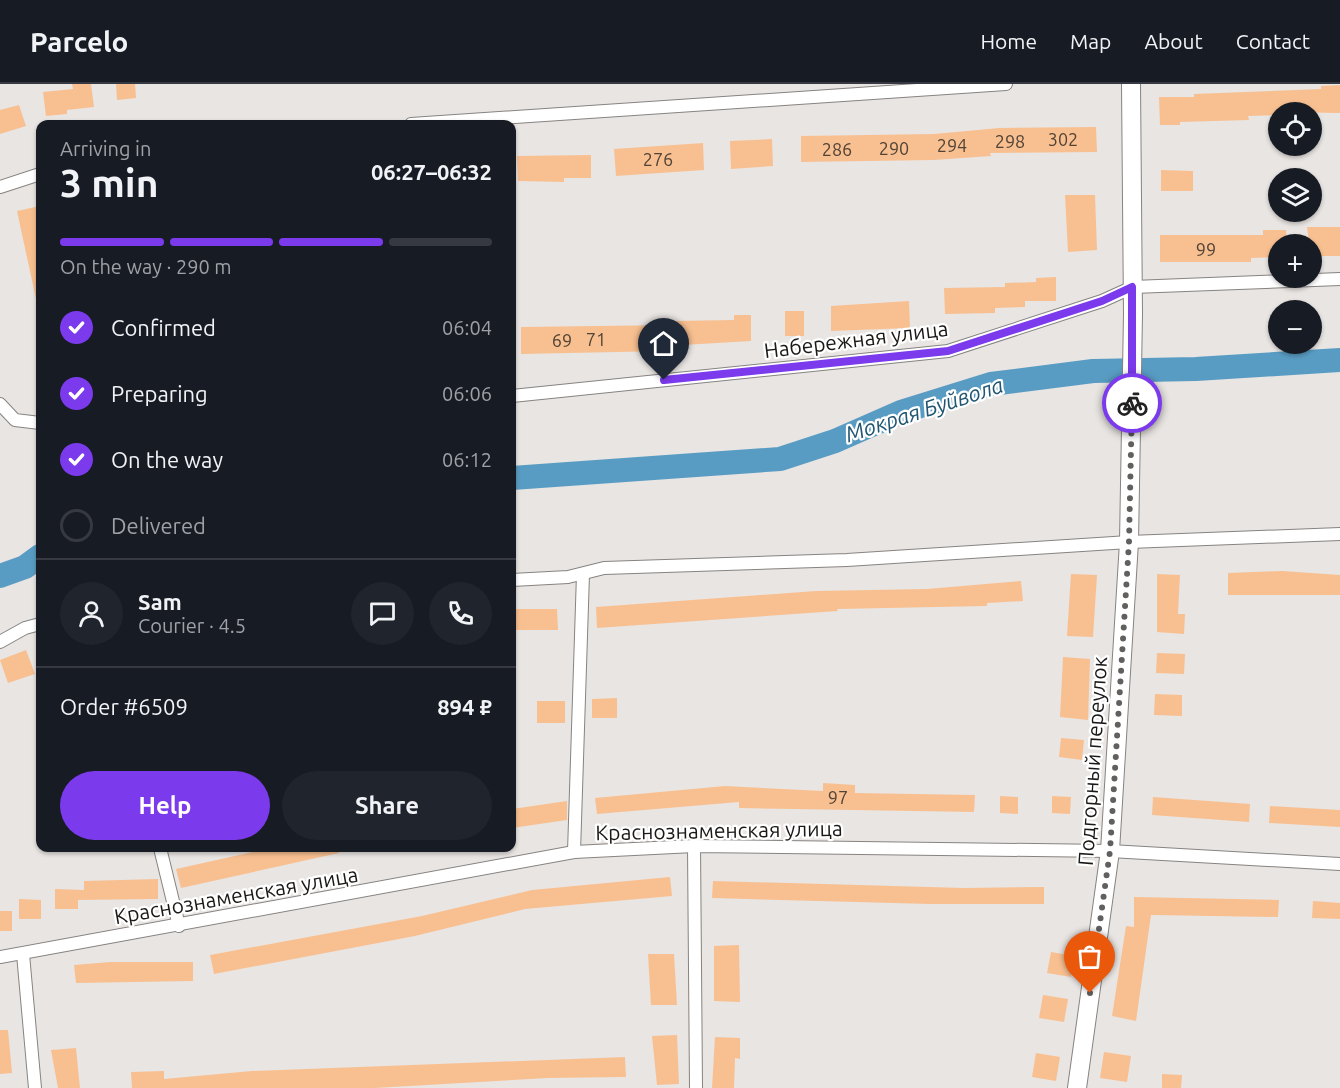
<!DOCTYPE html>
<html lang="en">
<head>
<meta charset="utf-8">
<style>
  :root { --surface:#171b24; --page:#20242c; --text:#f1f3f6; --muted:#9ea1a6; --line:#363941; --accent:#7c3aed }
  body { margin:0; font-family:Ubuntu,sans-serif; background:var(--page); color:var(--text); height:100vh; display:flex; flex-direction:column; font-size:22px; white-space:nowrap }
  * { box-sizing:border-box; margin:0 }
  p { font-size:20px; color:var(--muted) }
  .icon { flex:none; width:33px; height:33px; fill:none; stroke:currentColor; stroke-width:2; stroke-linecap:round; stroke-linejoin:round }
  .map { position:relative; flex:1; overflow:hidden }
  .panel { position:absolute; left:36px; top:36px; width:480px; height:732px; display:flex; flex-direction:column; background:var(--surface); border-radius:12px; box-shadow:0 2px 4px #0004 }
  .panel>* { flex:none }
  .buttons { position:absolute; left:1268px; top:18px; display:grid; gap:12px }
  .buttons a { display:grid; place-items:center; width:54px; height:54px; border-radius:50%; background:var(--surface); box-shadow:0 2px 4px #0004; font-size:30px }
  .pin { position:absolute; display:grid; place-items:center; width:51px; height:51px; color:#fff; margin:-62px -26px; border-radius:50% 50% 50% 0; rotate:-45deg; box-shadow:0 0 6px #0007 }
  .pin .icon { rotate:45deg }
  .courier { position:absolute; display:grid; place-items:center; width:60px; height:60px; margin:-30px; border:4px solid #7c3aed; border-radius:50%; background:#fff; color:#222; box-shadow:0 2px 8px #0007 }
  .overview em { font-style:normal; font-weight:600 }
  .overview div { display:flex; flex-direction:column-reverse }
  .overview { display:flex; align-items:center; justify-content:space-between; height:102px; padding:0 24px }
  h1 { font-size:39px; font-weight:600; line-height:45px }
  .bar { display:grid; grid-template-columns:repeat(4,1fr); gap:9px 6px; align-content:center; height:72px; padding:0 24px }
  .bar i { height:8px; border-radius:4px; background:var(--line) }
  .bar .active { background:var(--accent) }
  .bar p { grid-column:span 4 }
  .line { display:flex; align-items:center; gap:15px; padding:0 24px; border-top:2px solid var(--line) }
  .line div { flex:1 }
  .round { display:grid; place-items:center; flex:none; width:63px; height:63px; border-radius:32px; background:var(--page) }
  ol { padding:0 24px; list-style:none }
  li { display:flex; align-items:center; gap:18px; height:66px }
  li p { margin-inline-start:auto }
  li .icon { padding:6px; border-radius:50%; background:var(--accent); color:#fff; stroke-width:4 }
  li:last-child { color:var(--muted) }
  li i { width:33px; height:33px; border:3px solid var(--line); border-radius:50% }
  .button { display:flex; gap:12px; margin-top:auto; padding:12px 24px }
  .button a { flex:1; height:69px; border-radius:36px; background:var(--accent); color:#fff; font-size:24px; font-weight:600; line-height:69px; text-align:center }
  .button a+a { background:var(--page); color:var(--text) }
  header { display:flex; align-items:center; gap:36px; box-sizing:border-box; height:84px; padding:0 30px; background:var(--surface); border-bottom:2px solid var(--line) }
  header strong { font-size:28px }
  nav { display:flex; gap:33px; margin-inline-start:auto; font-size:21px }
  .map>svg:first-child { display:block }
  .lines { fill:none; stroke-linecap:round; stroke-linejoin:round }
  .river { stroke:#599cc3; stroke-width:24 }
  .building { fill:#f8c091 }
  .minor-casing { stroke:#868380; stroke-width:14 }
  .secondary-casing { stroke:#868380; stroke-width:20 }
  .minor { stroke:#fff; stroke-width:12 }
  .secondary { stroke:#fff; stroke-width:18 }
  .done { stroke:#62605f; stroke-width:6; stroke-dasharray:0 10.8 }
  .route { stroke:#7c3aed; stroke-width:8 }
  .labels { text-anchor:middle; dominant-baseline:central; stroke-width:4.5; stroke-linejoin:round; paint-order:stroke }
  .number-label { font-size:18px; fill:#524336 }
  .street-label { font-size:21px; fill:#1a1918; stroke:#fff }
  .water-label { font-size:22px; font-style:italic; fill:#215571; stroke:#fff }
</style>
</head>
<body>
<header>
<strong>Parcelo</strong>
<nav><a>Home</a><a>Map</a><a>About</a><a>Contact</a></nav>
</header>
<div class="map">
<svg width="1340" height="1004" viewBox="0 0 1340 1004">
  <rect width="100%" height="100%" fill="#e9e5e3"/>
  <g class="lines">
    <!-- river -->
    <g class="river">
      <path d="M 512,394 L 780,375 L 835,357 L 901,328 L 991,300 L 1093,287 L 1196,285 L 1340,276"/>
      <path d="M 0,492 L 25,483 L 40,472"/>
    </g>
  </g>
  <!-- building -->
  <g class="building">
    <path d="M 72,0 L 91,0 L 94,23 L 67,26 L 67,30 L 46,32 L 43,8 L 73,5 Z"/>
    <path d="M 116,0 L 135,0 L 136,14 L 117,16 Z"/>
    <path d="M 1340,1 L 1340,29 L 1278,28 L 1278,31 L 1248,32 L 1249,36 L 1180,38 L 1180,41 L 1160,41 L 1159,13 L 1194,13 L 1194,10 L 1321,5 L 1321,2 Z"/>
    <path d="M 19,21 L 26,42 L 0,50 L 0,26 Z"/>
    <path d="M 1096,43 L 1097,68 L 990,69 L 991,72 L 934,76 L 801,78 L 801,52 L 934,50 L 999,44 Z"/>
    <path d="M 772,55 L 773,82 L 731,85 L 730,57 Z"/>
    <path d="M 703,59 L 704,86 L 616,92 L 614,65 Z"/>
    <path d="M 591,71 L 591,94 L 564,94 L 564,98 L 518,97 L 517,72 Z"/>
    <path d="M 1161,86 L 1193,87 L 1193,107 L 1161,107 Z"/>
    <path d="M 1065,111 L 1095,111 L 1097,166 L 1068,168 Z"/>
    <path d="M 40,122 L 40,215 L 36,215 L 17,127 Z"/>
    <path d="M 1307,143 L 1340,143 L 1340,172 L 1311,172 Z"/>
    <path d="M 1263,146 L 1286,146 L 1287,160 L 1278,160 L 1278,173 L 1251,174 L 1251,178 L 1160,178 L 1160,151 L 1263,151 Z"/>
    <path d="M 1056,193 L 1056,217 L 1025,217 L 1025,223 L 995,224 L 995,229 L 945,230 L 944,204 L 1005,203 L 1005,199 L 1036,198 L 1036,194 Z"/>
    <path d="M 909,217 L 910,244 L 831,247 L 831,222 Z"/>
    <rect x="785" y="227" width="19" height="25"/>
    <path d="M 734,231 L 751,231 L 751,257 L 666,262 L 666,267 L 521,270 L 521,243 L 673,241 L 673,237 L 734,236 Z"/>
    <path d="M 1282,487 L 1340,491 L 1340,511 L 1228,511 L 1228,489 Z"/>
    <path d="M 1071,490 L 1097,491 L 1093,553 L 1067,552 Z"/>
    <path d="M 1157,490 L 1180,491 L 1178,530 L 1185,530 L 1184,550 L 1157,548 Z"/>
    <path d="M 1021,497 L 1023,517 L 987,519 L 987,522 L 837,525 L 838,527 L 597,544 L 596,523 L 816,507 L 927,505 Z"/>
    <path d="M 512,525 L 557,525 L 558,546 L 512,546 Z"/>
    <path d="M 26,566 L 35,590 L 8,599 L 0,576 Z"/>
    <path d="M 1157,569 L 1185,570 L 1184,590 L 1156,589 Z"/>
    <path d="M 1063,573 L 1090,575 L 1088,636 L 1060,633 Z"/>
    <path d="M 1155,610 L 1182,611 L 1182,632 L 1154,631 Z"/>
    <path d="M 617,614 L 617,634 L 592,634 L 592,615 Z"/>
    <rect x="537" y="617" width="28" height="22"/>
    <path d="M 1061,654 L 1084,656 L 1082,676 L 1059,673 Z"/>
    <path d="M 823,699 L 855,701 L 855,709 L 975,711 L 974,728 L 739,724 L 739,718 L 597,730 L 595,714 L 725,702 L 823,707 Z"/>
    <path d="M 1000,712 L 1018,713 L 1018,730 L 1000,729 Z"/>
    <path d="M 1052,712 L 1071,713 L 1070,730 L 1052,729 Z"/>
    <path d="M 1153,713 L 1250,720 L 1249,738 L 1152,731 Z"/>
    <path d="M 567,717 L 567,736 L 512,744 L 512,725 Z"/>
    <path d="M 1270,722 L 1340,726 L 1340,743 L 1269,739 Z"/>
    <path d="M 271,764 L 339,764 L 339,769 L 181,804 L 176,785 Z"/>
    <path d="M 670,793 L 672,812 L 525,825 L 415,852 L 214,890 L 210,871 L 422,832 L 532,806 Z"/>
    <path d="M 158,795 L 158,815 L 78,816 L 78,825 L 55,825 L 55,805 L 84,806 L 84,797 Z"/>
    <path d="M 713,797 L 964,804 L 1044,803 L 1044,820 L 930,820 L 712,814 Z"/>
    <path d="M 1134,813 L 1279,816 L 1278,833 L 1151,831 L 1136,937 L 1112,932 L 1126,842 L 1134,843 Z"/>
    <path d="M 19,815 L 41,816 L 41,835 L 19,835 Z"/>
    <path d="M 1313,817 L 1340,819 L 1340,835 L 1312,834 Z"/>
    <rect x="0" y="827" width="12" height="20"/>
    <path d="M 739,861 L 740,918 L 714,917 L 714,862 Z"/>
    <path d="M 1051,868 L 1075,872 L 1071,893 L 1047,889 Z"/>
    <path d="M 648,870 L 674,870 L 677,921 L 651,921 Z"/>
    <path d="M 110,878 L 193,878 L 193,897 L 76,899 L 74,881 Z"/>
    <path d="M 1043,911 L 1068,915 L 1064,938 L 1039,934 Z"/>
    <path d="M 0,946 L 8,946 L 12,989 L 0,990 Z"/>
    <path d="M 677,951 L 679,1000 L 657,1001 L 652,952 Z"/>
    <path d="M 715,953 L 740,954 L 740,975 L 735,974 L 734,1004 L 712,1004 Z"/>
    <path d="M 76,964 L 80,1004 L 58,1004 L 51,966 Z"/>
    <path d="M 1104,968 L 1131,972 L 1127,998 L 1100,994 Z"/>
    <path d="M 1036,969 L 1060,973 L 1056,997 L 1032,993 Z"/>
    <path d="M 625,973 L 626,993 L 548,994 L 375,1004 L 132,1004 L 131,988 L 164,987 L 164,995 L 252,987 Z"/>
    <path d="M 1162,990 L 1182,991 L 1181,1004 L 1162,1004 Z"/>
  </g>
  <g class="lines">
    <defs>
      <g id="minor">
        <path d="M 411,40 L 1006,0"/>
        <path d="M 0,103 L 40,90"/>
        <path d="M 512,312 L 948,267 L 1102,217 L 1133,203 L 1340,195"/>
        <path d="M 0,320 L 15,336 L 40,339"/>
        <path d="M 512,496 L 568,493 L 604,484 L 847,476 L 1129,458 L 1340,450"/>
        <path d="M 0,558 L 25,544 L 40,540"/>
        <path d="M 694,762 L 696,1004"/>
        <path d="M 160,764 L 179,842"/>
        <path d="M 574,768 L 583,490"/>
        <path d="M 23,870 L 35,1004"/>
        <path d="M 0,873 L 574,768 L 694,762 L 1110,767 L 1340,780"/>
      </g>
      <path id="secondary" d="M 1077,1004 L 1110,767 L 1129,458 L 1133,230 L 1131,0"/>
    </defs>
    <!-- minor casing -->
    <use href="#minor" class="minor-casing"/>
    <!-- secondary casing -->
    <use href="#secondary" class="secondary-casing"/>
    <!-- minor -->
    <use href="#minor" class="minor"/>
    <!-- secondary -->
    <use href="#secondary" class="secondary"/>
  </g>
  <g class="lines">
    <!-- done -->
    <path class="done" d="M 1090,909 L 1110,767 L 1129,458 L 1132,319"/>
    <!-- route -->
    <path class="route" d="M 664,296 L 948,267 L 1102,217 L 1132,203 L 1132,319"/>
  </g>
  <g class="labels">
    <!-- number labels -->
    <g class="number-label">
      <text x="1063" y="55">302</text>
      <text x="1010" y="57">298</text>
      <text x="952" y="61">294</text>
      <text x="894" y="64">290</text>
      <text x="837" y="65">286</text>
      <text x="658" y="75">276</text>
      <text x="1206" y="165">99</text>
      <text x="596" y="255">71</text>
      <text x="562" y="256">69</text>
      <text x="838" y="713">97</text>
    </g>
    <!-- street labels -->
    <g class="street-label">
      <text transform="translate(856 255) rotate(-7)">Набережная улица</text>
      <text transform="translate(1092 677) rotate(-86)">Подгорный переулок</text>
      <text transform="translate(719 746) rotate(-1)">Краснознаменская улица</text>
      <text transform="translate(236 811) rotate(-10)">Краснознаменская улица</text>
    </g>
    <!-- water labels -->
    <g class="water-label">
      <text transform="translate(924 325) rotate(-18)">Мокрая Буйвола</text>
    </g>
  </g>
</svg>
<div class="buttons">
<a><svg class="icon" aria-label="locate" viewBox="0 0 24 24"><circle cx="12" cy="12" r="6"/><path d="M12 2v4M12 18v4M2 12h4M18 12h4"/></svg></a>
<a><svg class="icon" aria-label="layers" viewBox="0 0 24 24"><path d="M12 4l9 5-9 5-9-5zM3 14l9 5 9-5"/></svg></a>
<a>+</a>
<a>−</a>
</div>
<div class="pin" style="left:1090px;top:909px;background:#ea580c"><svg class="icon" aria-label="bag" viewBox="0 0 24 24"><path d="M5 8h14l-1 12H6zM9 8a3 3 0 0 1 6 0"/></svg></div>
<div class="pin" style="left:664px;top:296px;background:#1f2937"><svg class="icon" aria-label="home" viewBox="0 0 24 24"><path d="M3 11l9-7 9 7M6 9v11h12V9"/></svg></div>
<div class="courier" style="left:1132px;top:319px"><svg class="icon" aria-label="bike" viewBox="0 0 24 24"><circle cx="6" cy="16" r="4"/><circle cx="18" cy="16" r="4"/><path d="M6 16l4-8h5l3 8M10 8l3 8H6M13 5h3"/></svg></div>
<section class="panel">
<div class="overview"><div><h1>3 min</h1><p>Arriving in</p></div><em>06:27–06:32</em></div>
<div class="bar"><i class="active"></i><i class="active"></i><i class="active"></i><i></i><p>On the way · 290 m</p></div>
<ol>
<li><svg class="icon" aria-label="check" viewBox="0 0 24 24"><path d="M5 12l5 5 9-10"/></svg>Confirmed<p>06:04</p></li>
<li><svg class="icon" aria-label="check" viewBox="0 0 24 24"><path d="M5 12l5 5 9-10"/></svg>Preparing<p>06:06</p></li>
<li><svg class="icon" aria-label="check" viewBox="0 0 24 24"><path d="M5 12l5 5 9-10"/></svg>On the way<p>06:12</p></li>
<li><i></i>Delivered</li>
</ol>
<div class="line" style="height:108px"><a class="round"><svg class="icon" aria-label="person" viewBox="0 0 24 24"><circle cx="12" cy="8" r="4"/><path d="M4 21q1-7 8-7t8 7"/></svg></a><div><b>Sam</b><p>Courier · 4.5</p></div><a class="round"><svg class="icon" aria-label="chat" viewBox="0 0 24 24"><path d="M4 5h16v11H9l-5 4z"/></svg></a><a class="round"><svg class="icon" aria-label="phone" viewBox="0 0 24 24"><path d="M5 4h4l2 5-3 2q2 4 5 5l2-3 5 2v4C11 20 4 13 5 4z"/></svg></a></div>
<div class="line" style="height:78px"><div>Order #6509</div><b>894 ₽</b></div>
<div class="button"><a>Help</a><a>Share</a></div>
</section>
</div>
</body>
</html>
